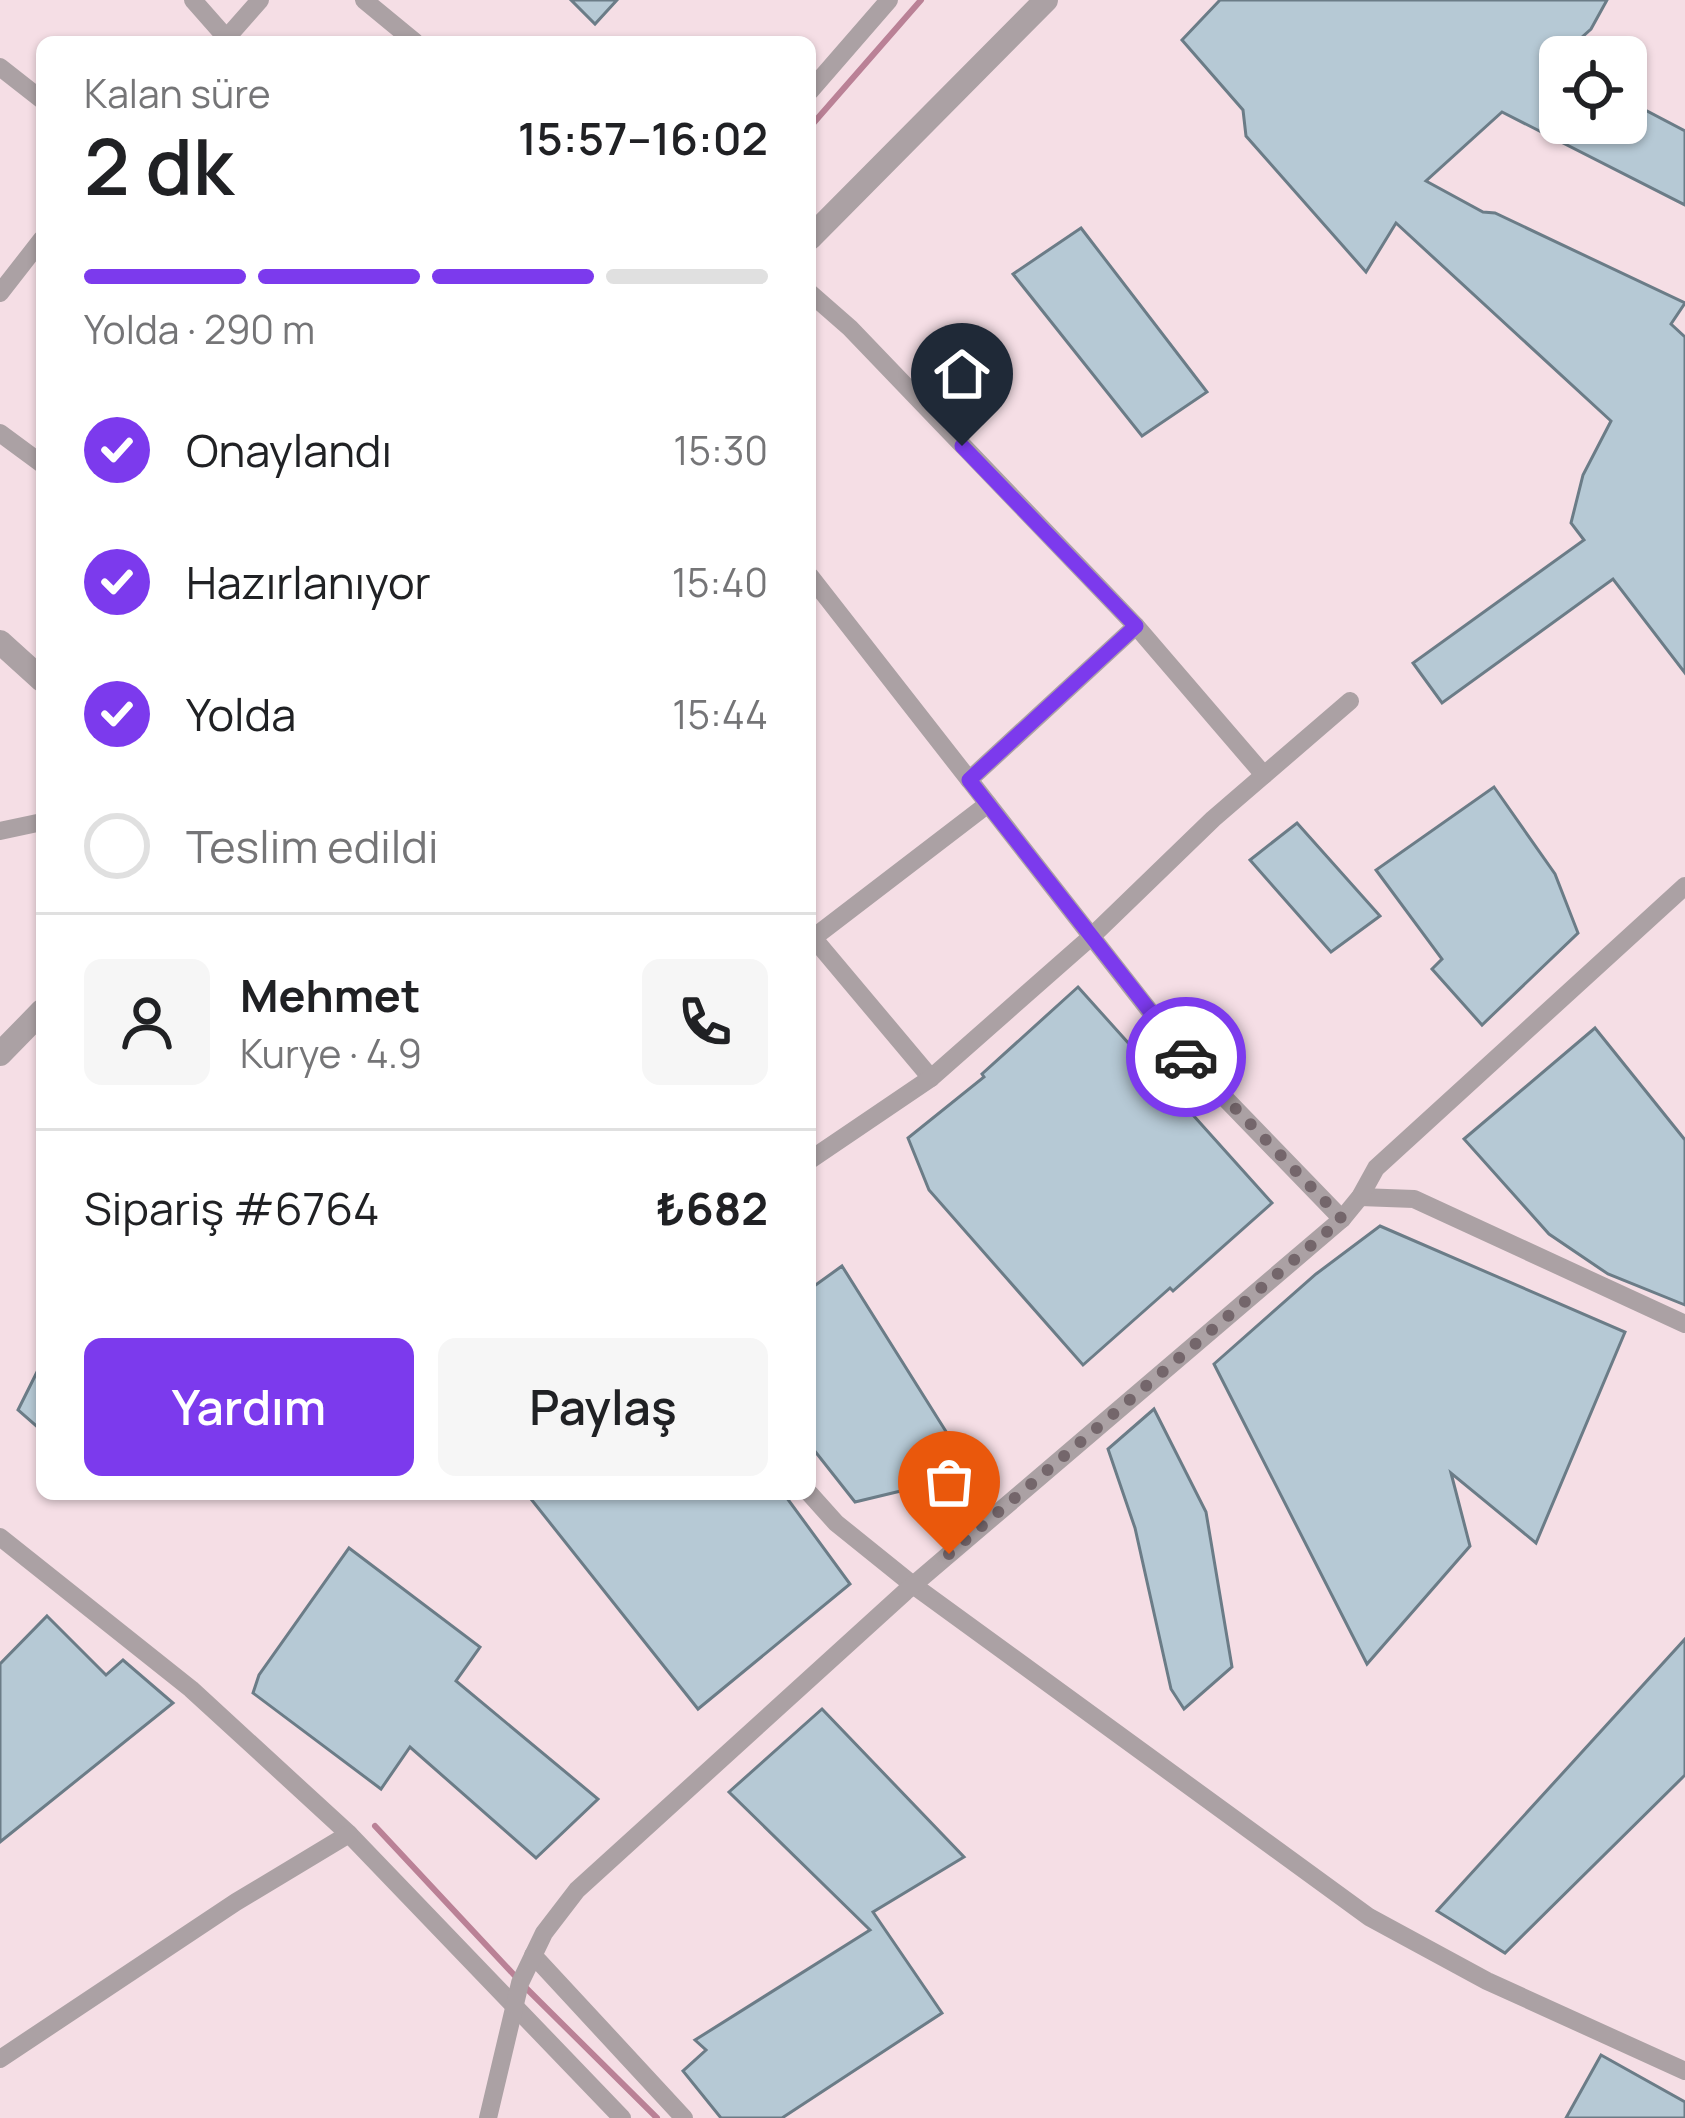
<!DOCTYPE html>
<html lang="tr">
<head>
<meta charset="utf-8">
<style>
  :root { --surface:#fff; --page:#f6f6f6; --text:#202124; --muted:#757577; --line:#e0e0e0; --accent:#7c3aed }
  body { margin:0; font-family:Manrope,sans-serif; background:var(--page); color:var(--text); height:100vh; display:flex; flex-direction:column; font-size:45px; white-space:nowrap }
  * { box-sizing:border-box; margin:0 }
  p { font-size:39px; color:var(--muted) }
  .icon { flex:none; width:66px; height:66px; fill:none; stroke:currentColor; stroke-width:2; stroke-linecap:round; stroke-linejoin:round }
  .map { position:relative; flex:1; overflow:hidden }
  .drawer { position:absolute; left:36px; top:36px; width:780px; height:1464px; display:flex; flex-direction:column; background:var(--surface); border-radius:18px; box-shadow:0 3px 9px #0004 }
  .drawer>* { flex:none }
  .fabs { position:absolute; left:1539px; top:36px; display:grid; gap:24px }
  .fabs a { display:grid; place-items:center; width:108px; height:108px; border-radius:18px; background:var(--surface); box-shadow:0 3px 9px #0004; font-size:60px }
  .pin { position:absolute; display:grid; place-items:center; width:102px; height:102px; color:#fff; margin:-123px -51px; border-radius:50% 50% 50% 0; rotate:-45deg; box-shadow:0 0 12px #0007 }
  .pin .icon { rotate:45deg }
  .courier { position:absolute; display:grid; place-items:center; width:120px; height:120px; margin:-60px; border:9px solid #7c3aed; border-radius:50%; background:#fff; color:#222; box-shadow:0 3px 15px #0007 }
  .headline em { font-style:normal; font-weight:600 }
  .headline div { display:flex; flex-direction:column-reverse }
  .headline { display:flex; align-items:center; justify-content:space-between; height:204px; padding:0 48px }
  h1 { font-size:78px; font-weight:600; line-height:90px }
  .bar { display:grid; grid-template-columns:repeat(4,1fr); gap:18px 12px; align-content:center; height:144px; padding:0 48px }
  .bar i { height:15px; border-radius:9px; background:var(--line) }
  .bar .active { background:var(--accent) }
  .bar p { grid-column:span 4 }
  .line { display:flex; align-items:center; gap:30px; padding:0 48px; border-top:3px solid var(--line) }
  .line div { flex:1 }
  .round { display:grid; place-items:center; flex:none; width:126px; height:126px; border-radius:18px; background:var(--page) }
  ol { padding:0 48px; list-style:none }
  li { display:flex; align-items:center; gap:36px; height:132px }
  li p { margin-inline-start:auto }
  li .icon { padding:12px; border-radius:50%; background:var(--accent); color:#fff; stroke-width:4 }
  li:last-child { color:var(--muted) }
  li i { width:66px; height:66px; border:6px solid var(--line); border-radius:50% }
  .cta { display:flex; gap:24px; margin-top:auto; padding:24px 48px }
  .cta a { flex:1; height:138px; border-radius:18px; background:var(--accent); color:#fff; font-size:48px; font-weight:600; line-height:138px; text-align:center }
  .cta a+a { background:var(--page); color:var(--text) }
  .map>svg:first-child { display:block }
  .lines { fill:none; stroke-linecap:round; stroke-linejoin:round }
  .stream { stroke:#ba8196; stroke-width:6 }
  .building { fill:#b6c9d5; stroke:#6b7c87; stroke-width:3 }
  .minor { stroke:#aba1a4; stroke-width:18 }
  .tertiary { stroke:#aba1a4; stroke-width:24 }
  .done { stroke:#74666b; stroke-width:12; stroke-dasharray:0 21.6 }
  .route { stroke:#7c3aed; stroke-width:15 }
</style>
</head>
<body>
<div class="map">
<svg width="1685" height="2118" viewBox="0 0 1685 2118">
  <rect width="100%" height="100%" fill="#f5dee5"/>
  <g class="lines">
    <!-- stream -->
    <g class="stream">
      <path d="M 810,127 L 921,0"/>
      <path d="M 375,1826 L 516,1977"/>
      <path d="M 525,1987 L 657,2118"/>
    </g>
  </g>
  <!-- building -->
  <g class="building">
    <path d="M 571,0 L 617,0 L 595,24 Z"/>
    <path d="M 1220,0 L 1607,0 L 1591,29 L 1560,57 L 1560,123 L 1626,123 L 1626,100 L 1685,131 L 1685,205 L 1502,112 L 1426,181 L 1483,212 L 1495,213 L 1685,303 L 1671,324 L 1685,337 L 1685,673 L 1613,579 L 1442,703 L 1413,663 L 1584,540 L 1571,523 L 1583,475 L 1611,421 L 1396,223 L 1366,272 L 1246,136 L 1243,110 L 1182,40 Z"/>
    <path d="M 1081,228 L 1207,392 L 1142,436 L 1013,274 Z"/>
    <path d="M 1494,787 L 1555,874 L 1578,933 L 1482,1025 L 1432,969 L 1442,959 L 1376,870 Z"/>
    <path d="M 1297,823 L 1380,916 L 1331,952 L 1250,860 Z"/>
    <path d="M 1078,987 L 1272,1203 L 1173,1291 L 1170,1288 L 1083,1365 L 929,1190 L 908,1138 L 984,1077 L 982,1074 Z"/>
    <path d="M 1595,1028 L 1685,1140 L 1685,1305 L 1608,1274 L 1549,1234 L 1464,1139 Z"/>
    <path d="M 1380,1226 L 1625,1332 L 1536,1543 L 1451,1473 L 1470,1546 L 1367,1664 L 1214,1364 L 1316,1274 Z"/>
    <path d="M 842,1266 L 967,1465 L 938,1482 L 855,1502 L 810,1445 L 810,1289 Z"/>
    <path d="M 42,1362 L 42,1431 L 18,1410 Z"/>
    <path d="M 1154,1409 L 1206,1512 L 1232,1667 L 1184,1709 L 1171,1689 L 1135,1528 L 1108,1449 Z"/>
    <path d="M 527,1494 L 784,1494 L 850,1584 L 698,1709 Z"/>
    <path d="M 349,1548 L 480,1647 L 456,1681 L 598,1799 L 536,1858 L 410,1747 L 381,1789 L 253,1693 L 259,1675 Z"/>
    <path d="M 47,1616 L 106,1675 L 123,1660 L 173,1703 L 0,1842 L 0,1664 Z"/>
    <path d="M 1685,1639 L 1685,1775 L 1505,1953 L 1437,1911 Z"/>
    <path d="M 822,1709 L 964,1857 L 873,1912 L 942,2013 L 782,2118 L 721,2118 L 683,2071 L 706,2050 L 695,2040 L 870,1930 L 729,1792 Z"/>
    <path d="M 1601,2055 L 1685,2102 L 1685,2118 L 1566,2118 Z"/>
  </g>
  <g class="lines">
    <!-- minor -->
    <g class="minor">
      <path d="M 193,0 L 230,42"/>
      <path d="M 364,0 L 415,42"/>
      <path d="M 223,42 L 260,0"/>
      <path d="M 0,67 L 42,100"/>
      <path d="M 810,91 L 889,0"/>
      <path d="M 0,293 L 42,239"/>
      <path d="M 810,293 L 850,328 L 1136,626 L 1264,775"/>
      <path d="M 0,433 L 42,464"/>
      <path d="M 810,576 L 1188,1060 L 1342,1219"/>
      <path d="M 969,780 L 1136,626"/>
      <path d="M 0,831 L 42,822"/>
      <path d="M 810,934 L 931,1078"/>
      <path d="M 813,938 L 988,804"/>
      <path d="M 810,1160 L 931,1078 L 1091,937 L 1213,819 L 1350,701"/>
      <path d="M 1360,1197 L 1414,1199 L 1685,1324"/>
      <path d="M 810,1494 L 836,1523 L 913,1585 L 1369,1917 L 1487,1981 L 1685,2071"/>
      <path d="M 0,1537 L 191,1689 L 349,1834 L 622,2118"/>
      <path d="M 533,1955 L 684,2118"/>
      <path d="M 0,2059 L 236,1902 L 349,1834"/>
      <path d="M 488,2118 L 520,1983 L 544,1933 L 577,1890 L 905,1592 L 1342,1219 L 1360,1197 L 1376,1168 L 1685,886"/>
    </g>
    <!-- tertiary -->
    <g class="tertiary">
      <path d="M 810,238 L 1046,0"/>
      <path d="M 0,642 L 42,680"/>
      <path d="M 0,1054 L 42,1011"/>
    </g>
  </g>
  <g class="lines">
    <!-- done -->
    <path class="done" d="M 949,1554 L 1342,1219 L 1186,1057"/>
    <!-- route -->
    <path class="route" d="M 962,446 L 1136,626 L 969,780 L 1186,1057"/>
  </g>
</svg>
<div class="fabs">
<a><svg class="icon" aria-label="locate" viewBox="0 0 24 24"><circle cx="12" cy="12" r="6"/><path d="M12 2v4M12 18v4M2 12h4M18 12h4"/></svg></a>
</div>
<div class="pin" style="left:949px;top:1554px;background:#ea580c"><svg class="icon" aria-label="bag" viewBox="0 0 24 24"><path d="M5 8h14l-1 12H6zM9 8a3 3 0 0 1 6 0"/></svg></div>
<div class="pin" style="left:962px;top:446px;background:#1f2937"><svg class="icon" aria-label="home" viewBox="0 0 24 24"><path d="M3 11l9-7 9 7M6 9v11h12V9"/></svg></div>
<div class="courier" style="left:1186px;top:1057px"><svg class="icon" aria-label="car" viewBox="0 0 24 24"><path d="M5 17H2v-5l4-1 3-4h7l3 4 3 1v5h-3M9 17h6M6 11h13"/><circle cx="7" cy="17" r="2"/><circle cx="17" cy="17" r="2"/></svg></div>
<section class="drawer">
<div class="headline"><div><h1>2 dk</h1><p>Kalan süre</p></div><em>15:57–16:02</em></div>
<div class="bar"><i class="active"></i><i class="active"></i><i class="active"></i><i></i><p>Yolda · 290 m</p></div>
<ol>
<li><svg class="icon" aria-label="check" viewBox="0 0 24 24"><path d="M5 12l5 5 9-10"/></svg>Onaylandı<p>15:30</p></li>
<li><svg class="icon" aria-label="check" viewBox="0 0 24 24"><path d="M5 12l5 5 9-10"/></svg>Hazırlanıyor<p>15:40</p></li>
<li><svg class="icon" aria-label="check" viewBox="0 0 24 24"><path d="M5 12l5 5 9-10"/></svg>Yolda<p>15:44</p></li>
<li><i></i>Teslim edildi</li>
</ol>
<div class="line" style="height:216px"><a class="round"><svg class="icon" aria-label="person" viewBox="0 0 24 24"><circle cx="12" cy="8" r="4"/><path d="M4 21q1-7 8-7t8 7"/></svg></a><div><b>Mehmet</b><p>Kurye · 4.9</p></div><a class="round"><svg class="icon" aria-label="phone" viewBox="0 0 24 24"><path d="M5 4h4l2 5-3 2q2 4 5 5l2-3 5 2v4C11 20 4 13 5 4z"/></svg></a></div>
<div class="line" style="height:156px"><div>Sipariş #6764</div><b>₺682</b></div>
<div class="cta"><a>Yardım</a><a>Paylaş</a></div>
</section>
</div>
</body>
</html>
